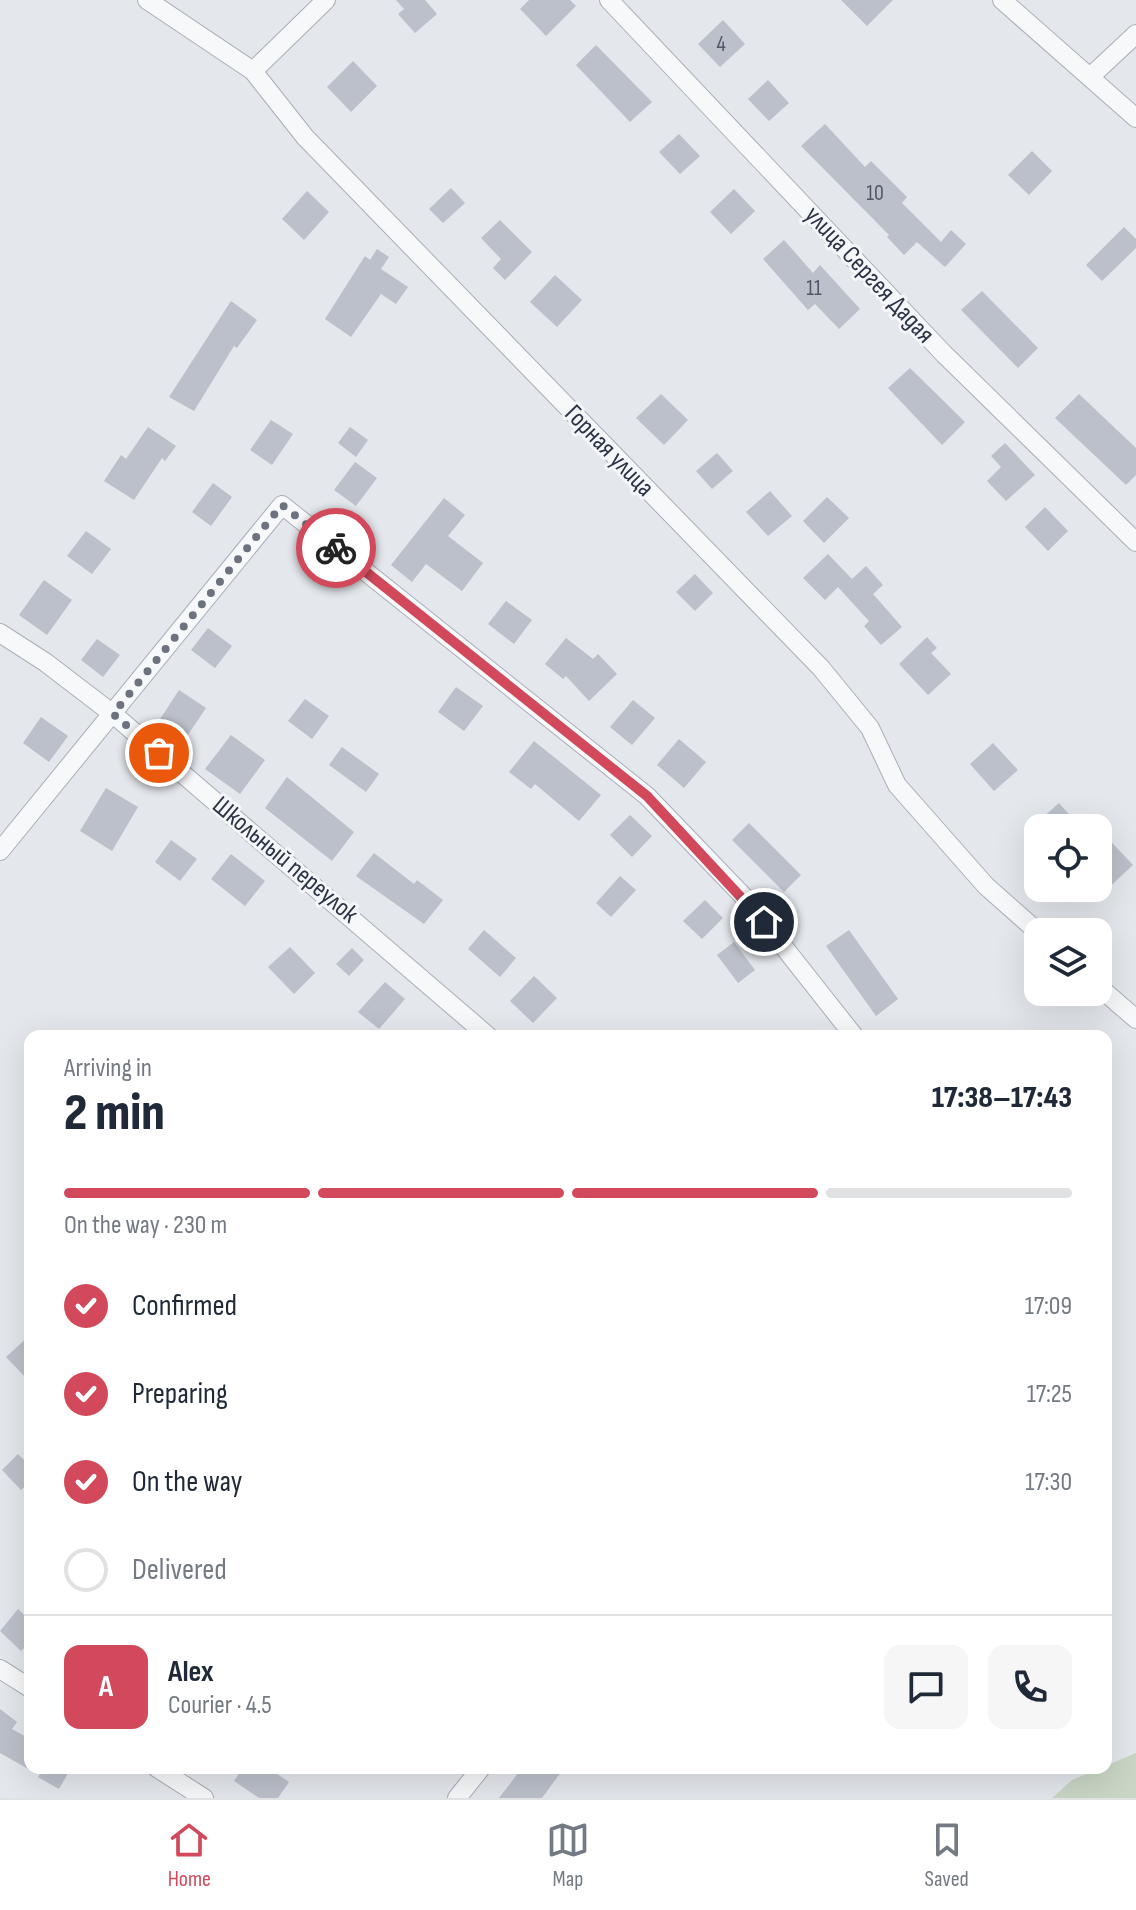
<!DOCTYPE html>
<html lang="en">
<head>
<meta charset="utf-8">
<style>
  :root { --surface:#fff; --page:#f6f6f7; --text:#1f2937; --muted:#747a83; --line:#e0e1e3; --accent:#d1495b }
  body { margin:0; font-family:"Sofia Sans Condensed",sans-serif; background:var(--page); color:var(--text); height:100vh; display:flex; flex-direction:column; font-size:30px; white-space:nowrap }
  * { box-sizing:border-box; margin:0 }
  p { font-size:26px; color:var(--muted) }
  .icon { flex:none; width:44px; height:44px; fill:none; stroke:currentColor; stroke-width:2; stroke-linecap:round; stroke-linejoin:round }
  .map { position:relative; flex:1; overflow:hidden }
  .drawer { position:absolute; left:24px; top:1030px; width:1088px; height:744px; display:flex; flex-direction:column; background:var(--surface); border-radius:16px; box-shadow:0 8px 32px #0002 }
  .drawer>* { flex:none }
  .tools { position:absolute; left:1024px; top:814px; display:grid; gap:16px }
  .tools a { display:grid; place-items:center; width:88px; height:88px; border-radius:16px; background:var(--surface); box-shadow:0 8px 32px #0002; font-size:40px }
  .pin { position:absolute; display:grid; place-items:center; width:68px; height:68px; color:#fff; margin:-34px; border:4px solid #fff; border-radius:50%; box-shadow:0 2px 8px #0007 }
  .courier { position:absolute; display:grid; place-items:center; width:80px; height:80px; margin:-40px; border:6px solid #d1495b; border-radius:50%; background:#fff; color:#222; box-shadow:0 2px 10px #0007 }
  .summary em { font-style:normal; font-weight:800 }
  .summary div { display:flex; flex-direction:column-reverse }
  .summary { display:flex; align-items:center; justify-content:space-between; height:136px; padding:0 40px }
  h1 { font-size:52px; font-weight:800; line-height:60px }
  .bar { display:grid; grid-template-columns:repeat(4,1fr); gap:12px 8px; align-content:center; height:96px; padding:0 40px }
  .bar i { height:10px; border-radius:6px; background:var(--line) }
  .bar .active { background:var(--accent) }
  .bar p { grid-column:span 4 }
  .line { display:flex; align-items:center; gap:20px; padding:0 40px; border-top:2px solid var(--line) }
  .line div { flex:1 }
  .round { display:grid; place-items:center; flex:none; width:84px; height:84px; border-radius:16px; background:var(--page) }
  ol { padding:0 40px; list-style:none }
  li { display:flex; align-items:center; gap:24px; height:88px }
  li p { margin-inline-start:auto }
  li .icon { padding:8px; border-radius:50%; background:var(--accent); color:#fff; stroke-width:4 }
  li:last-child { color:var(--muted) }
  li i { width:44px; height:44px; border:4px solid var(--line); border-radius:50% }
  .tabs { display:flex; justify-content:space-around; align-items:center; height:112px; border-top:2px solid var(--line); background:var(--surface); font-size:22px; color:var(--muted) }
  .tabs a { display:grid; justify-items:center; gap:4px }
  .tabs .active { color:var(--accent) }
  .map>svg:first-child { display:block }
  .green { fill:#c9d6c5 }
  .building { fill:#bbc0ca }
  .lines { fill:none; stroke-linecap:round; stroke-linejoin:round }
  .street-casing { stroke:#a9aeb7; stroke-width:20 }
  .street { stroke:#f7f8fa; stroke-width:18 }
  .done { stroke:#6c737f; stroke-width:8; stroke-dasharray:0 14.4 }
  .route { stroke:#d1495b; stroke-width:10 }
  .labels { text-anchor:middle; dominant-baseline:central; stroke-width:6; stroke-linejoin:round; paint-order:stroke }
  .number-label { font-size:22px; fill:#4f5766 }
  .street-label { font-size:26px; fill:#2b3445; stroke:#f4f6f9 }
</style>
</head>
<body>
<div class="map">
<svg width="1136" height="1798" viewBox="0 0 1136 1798">
  <rect width="100%" height="100%" fill="#e4e7ec"/>
  <!-- green -->
  <path class="green" d="M 1136,1753 L 1136,1798 L 1052,1798 L 1072,1780 Z"/>
  <!-- building -->
  <g class="building">
    <path d="M 396,0 L 425,0 L 437,14 L 415,33 L 398,14 L 404,9 Z"/>
    <path d="M 529,0 L 570,0 L 576,6 L 546,36 L 520,9 Z"/>
    <path d="M 841,0 L 893,0 L 867,26 Z"/>
    <path d="M 723,20 L 745,44 L 720,67 L 698,44 Z"/>
    <path d="M 596,45 L 652,102 L 630,122 L 576,65 Z"/>
    <path d="M 353,61 L 377,86 L 351,112 L 327,87 Z"/>
    <path d="M 768,80 L 789,103 L 769,121 L 748,99 Z"/>
    <path d="M 825,124 L 865,167 L 871,161 L 907,197 L 902,203 L 941,242 L 951,230 L 966,244 L 945,267 L 917,242 L 904,255 L 887,237 L 889,235 L 801,146 Z"/>
    <path d="M 679,134 L 700,156 L 680,174 L 659,152 Z"/>
    <path d="M 1032,151 L 1052,171 L 1029,195 L 1008,175 Z"/>
    <path d="M 451,188 L 465,203 L 443,223 L 429,209 Z"/>
    <path d="M 734,189 L 755,211 L 731,234 L 710,212 Z"/>
    <path d="M 307,191 L 329,212 L 304,240 L 282,219 Z"/>
    <path d="M 500,220 L 532,252 L 505,280 L 493,268 L 501,259 L 481,238 Z"/>
    <path d="M 1124,227 L 1136,239 L 1136,248 L 1102,281 L 1086,265 Z"/>
    <path d="M 784,240 L 813,273 L 820,265 L 860,309 L 839,329 L 815,304 L 808,310 L 763,259 Z"/>
    <path d="M 377,249 L 389,257 L 381,269 L 408,287 L 396,304 L 381,294 L 351,337 L 325,319 L 365,256 L 370,260 Z"/>
    <path d="M 555,275 L 582,300 L 557,327 L 530,302 Z"/>
    <path d="M 982,291 L 1038,348 L 1018,368 L 961,310 Z"/>
    <path d="M 231,301 L 257,320 L 237,348 L 234,346 L 194,411 L 169,397 Z"/>
    <path d="M 910,368 L 965,422 L 942,445 L 888,388 Z"/>
    <path d="M 661,394 L 688,420 L 664,445 L 636,418 Z"/>
    <path d="M 1079,394 L 1136,448 L 1136,475 L 1126,485 L 1055,418 Z"/>
    <path d="M 271,420 L 293,434 L 272,465 L 250,450 Z"/>
    <path d="M 148,427 L 176,446 L 165,461 L 162,458 L 134,500 L 104,481 L 121,455 L 126,459 Z"/>
    <path d="M 350,427 L 368,440 L 356,457 L 338,443 Z"/>
    <path d="M 1005,443 L 1035,475 L 1006,501 L 987,481 L 1001,467 L 991,456 Z"/>
    <path d="M 717,453 L 733,471 L 712,489 L 696,471 Z"/>
    <path d="M 355,462 L 377,478 L 356,506 L 334,490 Z"/>
    <path d="M 213,483 L 232,497 L 211,526 L 192,512 Z"/>
    <path d="M 770,491 L 792,516 L 768,536 L 746,512 Z"/>
    <path d="M 827,497 L 849,518 L 824,543 L 803,521 Z"/>
    <path d="M 444,498 L 465,515 L 448,536 L 483,563 L 462,591 L 426,564 L 412,582 L 391,565 Z"/>
    <path d="M 1045,507 L 1068,531 L 1048,551 L 1025,527 Z"/>
    <path d="M 86,531 L 111,549 L 92,574 L 67,556 Z"/>
    <path d="M 828,554 L 852,579 L 866,566 L 883,585 L 873,594 L 902,627 L 881,645 L 864,626 L 869,621 L 838,587 L 825,600 L 803,578 Z"/>
    <path d="M 695,574 L 713,593 L 695,611 L 676,592 Z"/>
    <path d="M 44,580 L 72,600 L 47,635 L 19,615 Z"/>
    <path d="M 506,601 L 532,620 L 514,644 L 488,624 Z"/>
    <path d="M 208,628 L 232,646 L 215,668 L 191,650 Z"/>
    <path d="M 927,637 L 937,648 L 931,653 L 951,674 L 928,695 L 899,664 Z"/>
    <path d="M 566,638 L 593,659 L 598,654 L 617,674 L 589,701 L 566,676 L 563,679 L 545,664 Z"/>
    <path d="M 97,639 L 120,655 L 103,677 L 81,660 Z"/>
    <path d="M 456,687 L 483,706 L 464,731 L 438,712 Z"/>
    <path d="M 179,690 L 206,708 L 179,748 L 153,730 Z"/>
    <path d="M 305,699 L 329,716 L 312,739 L 288,721 Z"/>
    <path d="M 633,700 L 655,718 L 632,745 L 610,727 Z"/>
    <path d="M 41,717 L 68,736 L 49,762 L 23,743 Z"/>
    <path d="M 231,735 L 265,760 L 240,794 L 205,769 Z"/>
    <path d="M 679,739 L 706,762 L 684,788 L 657,765 Z"/>
    <path d="M 534,741 L 601,795 L 579,821 L 535,784 L 531,789 L 509,772 Z"/>
    <path d="M 993,743 L 1018,770 L 994,791 L 970,764 Z"/>
    <path d="M 342,747 L 379,774 L 366,792 L 329,765 Z"/>
    <path d="M 287,777 L 354,832 L 332,861 L 265,808 Z"/>
    <path d="M 106,788 L 138,807 L 112,851 L 80,831 Z"/>
    <path d="M 1059,803 L 1081,828 L 1031,828 Z"/>
    <path d="M 630,815 L 652,836 L 632,857 L 610,835 Z"/>
    <path d="M 749,823 L 801,875 L 784,892 L 732,840 Z"/>
    <path d="M 1098,828 L 1133,865 L 1105,891 L 1098,884 Z"/>
    <path d="M 171,840 L 197,859 L 180,881 L 155,862 Z"/>
    <path d="M 374,853 L 414,884 L 417,880 L 443,900 L 424,924 L 356,876 Z"/>
    <path d="M 231,854 L 265,881 L 245,906 L 211,879 Z"/>
    <path d="M 620,876 L 636,890 L 611,917 L 596,903 Z"/>
    <path d="M 705,900 L 723,918 L 702,939 L 683,921 Z"/>
    <path d="M 484,930 L 516,958 L 500,977 L 468,949 Z"/>
    <path d="M 849,930 L 898,999 L 876,1016 L 826,946 Z"/>
    <path d="M 734,942 L 755,970 L 738,983 L 717,955 Z"/>
    <path d="M 290,947 L 315,973 L 294,994 L 268,967 Z"/>
    <path d="M 352,948 L 364,960 L 349,976 L 336,964 Z"/>
    <path d="M 534,976 L 557,998 L 533,1023 L 510,1001 Z"/>
    <path d="M 385,982 L 405,999 L 379,1029 L 358,1012 Z"/>
    <path d="M 30,1335 L 30,1382 L 6,1357 Z"/>
    <path d="M 18,1454 L 30,1466 L 30,1482 L 21,1490 L 2,1470 Z"/>
    <path d="M 18,1609 L 30,1621 L 30,1642 L 21,1651 L 0,1631 Z"/>
    <path d="M 0,1709 L 17,1722 L 12,1729 L 30,1739 L 30,1770 L 0,1753 Z"/>
    <path d="M 43,1768 L 71,1768 L 59,1789 L 38,1777 Z"/>
    <path d="M 243,1768 L 268,1768 L 289,1782 L 278,1798 L 259,1798 L 234,1781 Z"/>
    <path d="M 522,1768 L 564,1768 L 542,1798 L 499,1798 Z"/>
  </g>
  <g class="lines">
    <defs>
      <g id="street">
        <path d="M 147,0 L 253,71 L 305,137 L 821,668 L 870,728 L 897,785 L 986,886 L 1038,932"/>
        <path d="M 609,0 L 944,354 L 1136,542"/>
        <path d="M 1002,0 L 1136,118"/>
        <path d="M 253,71 L 326,0"/>
        <path d="M 1090,77 L 1136,34"/>
        <path d="M 0,633 L 45,662 L 113,714 L 488,1036"/>
        <path d="M 0,851 L 282,505 L 647,796 L 746,899 L 854,1036"/>
        <path d="M 1098,986 L 1136,1019"/>
        <path d="M 0,1669 L 30,1688"/>
        <path d="M 157,1768 L 204,1798"/>
        <path d="M 457,1798 L 481,1768"/>
      </g>
    </defs>
    <!-- street casing -->
    <use href="#street" class="street-casing"/>
    <!-- street -->
    <use href="#street" class="street"/>
  </g>
  <g class="lines">
    <!-- done -->
    <path class="done" d="M 159,753 L 113,714 L 282,505 L 336,548"/>
    <!-- route -->
    <path class="route" d="M 336,548 L 647,796 L 764,922"/>
  </g>
  <g class="labels">
    <!-- number labels -->
    <g class="number-label">
      <text x="721" y="44">4</text>
      <text x="875" y="193">10</text>
      <text x="814" y="288">11</text>
    </g>
    <!-- street labels -->
    <g class="street-label">
      <text transform="translate(869 275) rotate(47)">улица Сергея Дадая</text>
      <text transform="translate(609 451) rotate(46)">Горная улица</text>
      <text transform="translate(285 860) rotate(40)">Школьный переулок</text>
    </g>
  </g>
</svg>
<div class="tools">
<a><svg class="icon" aria-label="locate" viewBox="0 0 24 24"><circle cx="12" cy="12" r="6"/><path d="M12 2v4M12 18v4M2 12h4M18 12h4"/></svg></a>
<a><svg class="icon" aria-label="layers" viewBox="0 0 24 24"><path d="M12 4l9 5-9 5-9-5zM3 14l9 5 9-5"/></svg></a>
</div>
<div class="pin" style="left:159px;top:753px;background:#ea580c"><svg class="icon" aria-label="bag" viewBox="0 0 24 24"><path d="M5 8h14l-1 12H6zM9 8a3 3 0 0 1 6 0"/></svg></div>
<div class="pin" style="left:764px;top:922px;background:#1f2937"><svg class="icon" aria-label="home" viewBox="0 0 24 24"><path d="M3 11l9-7 9 7M6 9v11h12V9"/></svg></div>
<div class="courier" style="left:336px;top:548px"><svg class="icon" aria-label="bike" viewBox="0 0 24 24"><circle cx="6" cy="16" r="4"/><circle cx="18" cy="16" r="4"/><path d="M6 16l4-8h5l3 8M10 8l3 8H6M13 5h3"/></svg></div>
<section class="drawer">
<div class="summary"><div><h1>2 min</h1><p>Arriving in</p></div><em>17:38–17:43</em></div>
<div class="bar"><i class="active"></i><i class="active"></i><i class="active"></i><i></i><p>On the way · 230 m</p></div>
<ol>
<li><svg class="icon" aria-label="check" viewBox="0 0 24 24"><path d="M5 12l5 5 9-10"/></svg>Confirmed<p>17:09</p></li>
<li><svg class="icon" aria-label="check" viewBox="0 0 24 24"><path d="M5 12l5 5 9-10"/></svg>Preparing<p>17:25</p></li>
<li><svg class="icon" aria-label="check" viewBox="0 0 24 24"><path d="M5 12l5 5 9-10"/></svg>On the way<p>17:30</p></li>
<li><i></i>Delivered</li>
</ol>
<div class="line" style="height:144px"><b class="round" style="background:var(--accent);color:#fff">A</b><div><b>Alex</b><p>Courier · 4.5</p></div><a class="round"><svg class="icon" aria-label="chat" viewBox="0 0 24 24"><path d="M4 5h16v11H9l-5 4z"/></svg></a><a class="round"><svg class="icon" aria-label="phone" viewBox="0 0 24 24"><path d="M5 4h4l2 5-3 2q2 4 5 5l2-3 5 2v4C11 20 4 13 5 4z"/></svg></a></div>
</section>
</div>
<nav class="tabs">
<a class="active"><svg class="icon" aria-label="home" viewBox="0 0 24 24"><path d="M3 11l9-7 9 7M6 9v11h12V9"/></svg>Home</a>
<a><svg class="icon" aria-label="map" viewBox="0 0 24 24"><path d="M3 6l6-2 6 2 6-2v14l-6 2-6-2-6 2zM9 4v14M15 6v14"/></svg>Map</a>
<a><svg class="icon" aria-label="saved" viewBox="0 0 24 24"><path d="M7 4h10v16l-5-4-5 4z"/></svg>Saved</a>
</nav>
</body>
</html>
